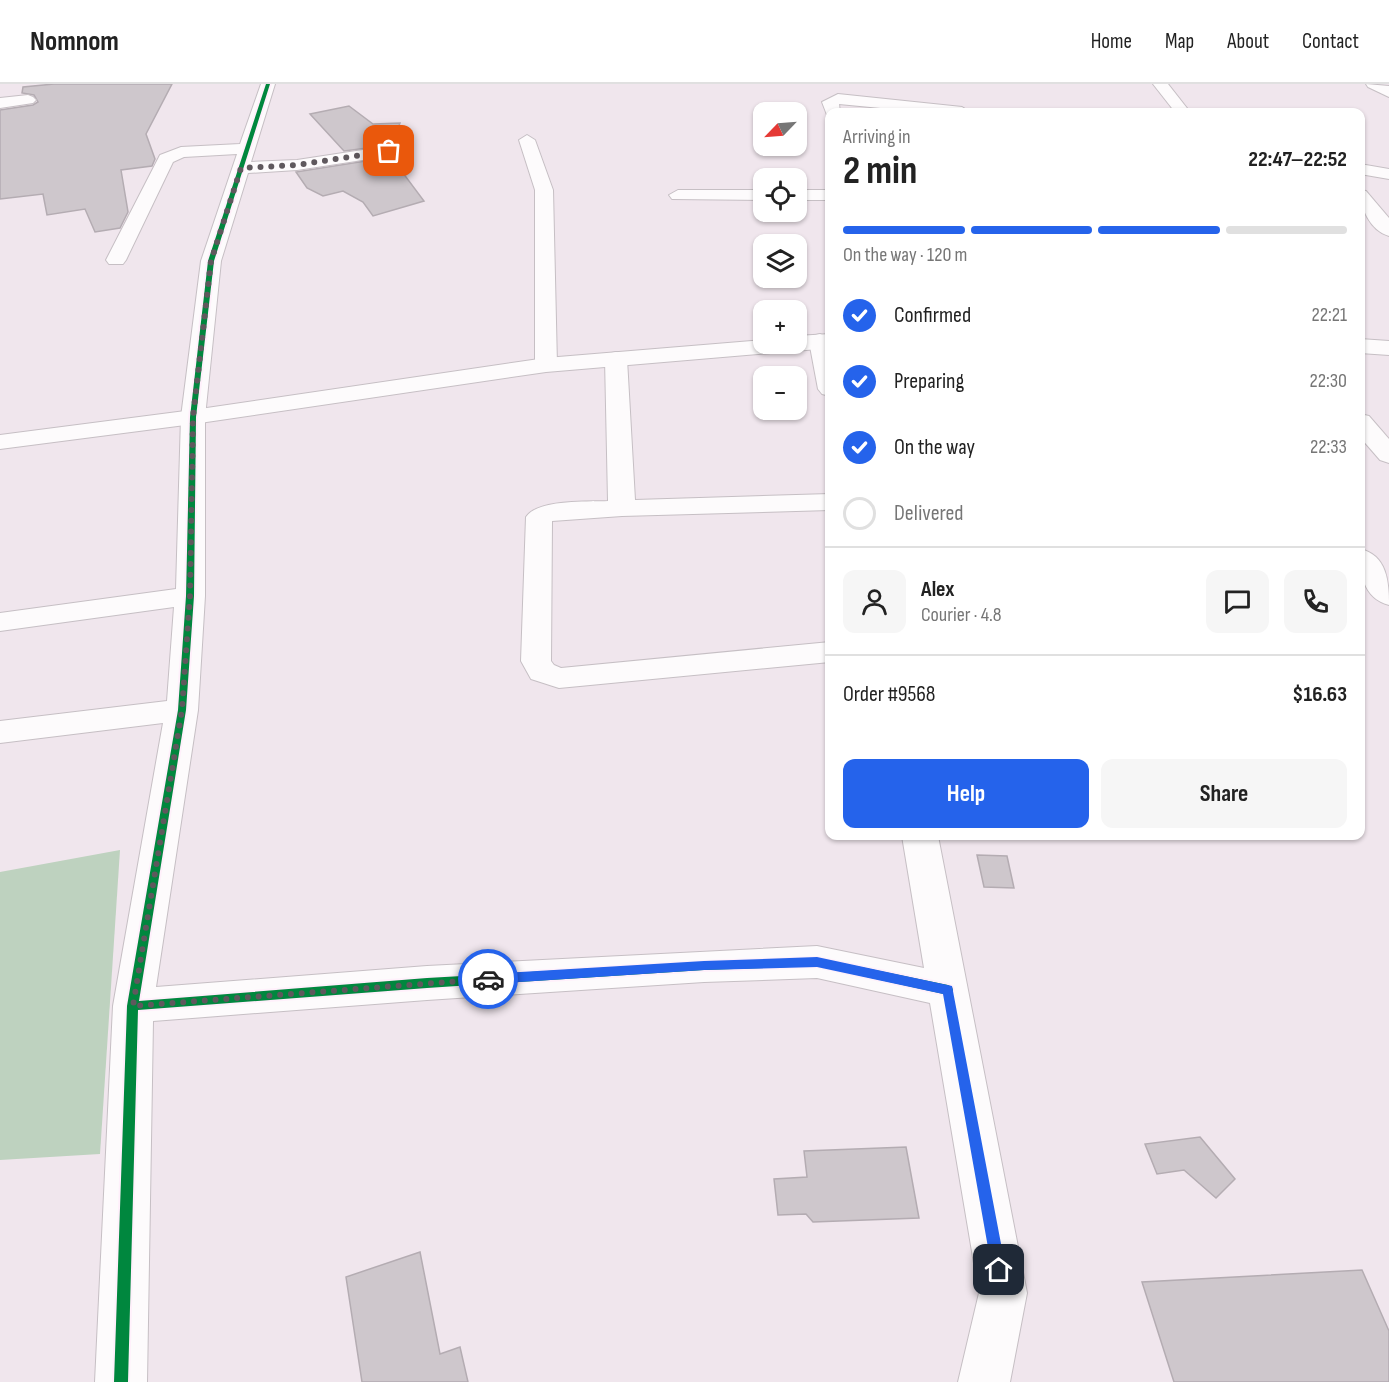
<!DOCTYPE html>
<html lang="en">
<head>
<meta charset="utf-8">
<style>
  :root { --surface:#fff; --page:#f6f6f6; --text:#222; --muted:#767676; --line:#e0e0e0; --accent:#2563eb }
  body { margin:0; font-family:"Sofia Sans Condensed",sans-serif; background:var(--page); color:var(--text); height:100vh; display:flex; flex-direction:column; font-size:22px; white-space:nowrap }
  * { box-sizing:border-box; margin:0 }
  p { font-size:20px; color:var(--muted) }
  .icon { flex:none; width:33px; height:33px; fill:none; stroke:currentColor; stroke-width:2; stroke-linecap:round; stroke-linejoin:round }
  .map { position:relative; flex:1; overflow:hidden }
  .panel { position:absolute; left:825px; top:24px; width:540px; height:732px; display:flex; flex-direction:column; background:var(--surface); border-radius:12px; box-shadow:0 2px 4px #0004 }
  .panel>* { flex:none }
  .needle { width:39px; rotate:245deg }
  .fabs { position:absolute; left:753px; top:18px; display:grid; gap:12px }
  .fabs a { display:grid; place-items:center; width:54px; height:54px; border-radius:12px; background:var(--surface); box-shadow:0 2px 4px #0004; font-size:30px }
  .pin { position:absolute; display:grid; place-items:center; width:51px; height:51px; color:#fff; margin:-26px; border-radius:12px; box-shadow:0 3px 9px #0006 }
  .courier { position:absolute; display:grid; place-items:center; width:60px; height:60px; margin:-30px; border:4px solid #2563eb; border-radius:50%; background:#fff; color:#222; box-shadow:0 2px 8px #0007 }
  .headline em { font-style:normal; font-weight:700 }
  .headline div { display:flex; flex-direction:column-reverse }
  .headline { display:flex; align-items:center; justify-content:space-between; height:102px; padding:0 18px }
  h1 { font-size:39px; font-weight:700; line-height:45px }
  .bar { display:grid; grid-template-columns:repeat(4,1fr); gap:9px 6px; align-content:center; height:72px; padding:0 18px }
  .bar i { height:8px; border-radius:4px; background:var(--line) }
  .bar .selected { background:var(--accent) }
  .bar p { grid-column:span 4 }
  .line { display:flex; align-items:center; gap:15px; padding:0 18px; border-top:2px solid var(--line) }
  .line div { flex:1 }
  .round { display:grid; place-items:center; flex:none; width:63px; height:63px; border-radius:12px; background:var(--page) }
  ol { padding:0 18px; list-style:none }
  li { display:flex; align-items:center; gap:18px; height:66px }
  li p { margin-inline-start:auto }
  li .icon { padding:6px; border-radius:50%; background:var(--accent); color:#fff; stroke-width:4 }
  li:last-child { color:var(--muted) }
  li i { width:33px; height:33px; border:3px solid var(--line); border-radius:50% }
  .button { display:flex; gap:12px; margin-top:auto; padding:12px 18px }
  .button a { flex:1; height:69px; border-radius:12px; background:var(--accent); color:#fff; font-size:24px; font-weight:700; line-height:69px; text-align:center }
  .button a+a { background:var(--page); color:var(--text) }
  header { display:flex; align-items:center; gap:36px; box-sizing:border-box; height:84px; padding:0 30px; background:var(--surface); border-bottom:2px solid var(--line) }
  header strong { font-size:28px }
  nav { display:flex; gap:33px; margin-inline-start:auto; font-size:21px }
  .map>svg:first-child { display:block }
  .green { fill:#bed2bf }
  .building { fill:#cec7cc; stroke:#b4acb2; stroke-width:1.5 }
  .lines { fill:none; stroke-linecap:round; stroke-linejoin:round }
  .minor-casing { stroke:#c6bfc4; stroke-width:2 }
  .tertiary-casing { stroke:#c6bfc4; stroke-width:2 }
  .minor { fill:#fdfbfc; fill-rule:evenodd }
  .tertiary { fill:#fdfbfc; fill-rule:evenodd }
  .cycleway-casing { stroke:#fff0fb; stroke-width:4 }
  .cycleway { fill:#00873e; fill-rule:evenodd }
  .route { fill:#2563eb }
  .done { stroke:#5f585d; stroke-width:6; stroke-dasharray:0 10.8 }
</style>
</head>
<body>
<header>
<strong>Nomnom</strong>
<nav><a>Home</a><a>Map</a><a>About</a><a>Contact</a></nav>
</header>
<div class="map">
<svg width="1389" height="1298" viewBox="0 0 1389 1298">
  <rect width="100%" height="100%" fill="#f0e6ed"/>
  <!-- green -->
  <path class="green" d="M 120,766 L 100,1070 L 0,1076 L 0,788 Z"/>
  <!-- building -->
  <g class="building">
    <path d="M 54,0 L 172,0 L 146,50 L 155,75 L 152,82 L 121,86 L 128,128 L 120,144 L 95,148 L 85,125 L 47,131 L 43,110 L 0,115 L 0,26 L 33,21 L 38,18 L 34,11 L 22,9 L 23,3 Z"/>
    <path d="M 349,22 L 373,40 L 400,39 L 391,61 L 344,67 L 310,30 Z"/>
    <path d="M 391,73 L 424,117 L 373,132 L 363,118 L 343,107 L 323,112 L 307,104 L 296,88 Z"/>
    <path d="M 977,771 L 1007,772 L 1014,804 L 984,803 Z"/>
    <path d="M 1200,1053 L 1235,1095 L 1216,1114 L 1184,1086 L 1157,1090 L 1145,1060 Z"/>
    <path d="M 906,1063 L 919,1134 L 813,1138 L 806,1130 L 778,1131 L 774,1095 L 807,1093 L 804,1067 Z"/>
    <path d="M 420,1168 L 440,1270 L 460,1263 L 468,1298 L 362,1298 L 346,1193 Z"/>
    <path d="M 1362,1186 L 1389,1247 L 1389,1298 L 1174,1298 L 1142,1198 Z"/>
  </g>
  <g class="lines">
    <defs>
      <g id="minor">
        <path d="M 261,0 L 275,0 L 251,78 L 297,76 L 389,62 L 397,67 L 389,72 L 297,86 L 248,89 L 221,177 L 205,333 L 205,512 L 198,626 L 156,903 L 427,882 L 817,862 L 924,884 L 902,752 L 938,752 L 1027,1209 L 1010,1298 L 958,1298 L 979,1209 L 930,919 L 817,894 L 704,898 L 427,916 L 153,937 L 147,1298 L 95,1298 L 113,922 L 163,639 L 0,659 L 0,637 L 167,617 L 174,523 L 0,547 L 0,529 L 176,505 L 181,333 L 201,177 L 237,70 L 184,73 L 173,78 L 126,176 L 123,180 L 109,180 L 106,176 L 160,71 L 181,63 L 240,60 Z"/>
        <path d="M 1153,0 L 1168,0 L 1190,28 L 1175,28 Z"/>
        <path d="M 1366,0 L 1389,2 L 1389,13 L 1368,3 Z"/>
        <path d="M 838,10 L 962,23 L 970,28 L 922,28 L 839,20 L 840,28 L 830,28 L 827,31 L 822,18 Z"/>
        <path d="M 28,11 L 33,13 L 36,16 L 33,19 L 0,24 L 0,14 Z"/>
        <path d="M 527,51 L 535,56 L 553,106 L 557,281 L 554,286 L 538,286 L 535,281 L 535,106 L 519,56 Z"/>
        <path d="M 1360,80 L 1389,85 L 1389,95 L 1360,90 Z"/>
        <path d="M 678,106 L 764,106 L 764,116 L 672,115 L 669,111 Z"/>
        <rect x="796" y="106" width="34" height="10"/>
        <path d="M 1360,106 L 1366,107 L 1389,134 L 1389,152 C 1370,147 1360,123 1360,106 Z"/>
        <path d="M 820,250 L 830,255 L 830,312 L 822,310 L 818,305 L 809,257 L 812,252 Z"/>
        <path d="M 616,268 L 624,270 L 627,275 L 635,416 L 830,410 L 830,426 L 622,432 L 552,437 L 551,577 L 554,581 L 561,584 L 830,558 L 830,578 L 559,604 L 531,595 L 521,577 L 526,433 C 538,415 587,418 608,417 L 605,275 L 608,270 Z"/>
        <path d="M 1360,330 L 1369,332 L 1389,355 L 1389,379 L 1380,376 L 1360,353 Z"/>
        <path d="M 1360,465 C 1387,471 1389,498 1389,521 C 1362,514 1360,488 1360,465 Z"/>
      </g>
      <g id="tertiary">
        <path d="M 830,250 L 830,264 L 546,288 L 193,340 L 0,365 L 0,351 L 193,326 L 546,274 L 764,256 L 764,260 L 796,260 L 796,252 Z"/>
        <path d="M 1360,255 L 1389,257 L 1389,271 L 1360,269 Z"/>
      </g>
    </defs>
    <!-- minor casing -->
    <use href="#minor" class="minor-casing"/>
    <!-- tertiary casing -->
    <use href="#tertiary" class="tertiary-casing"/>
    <!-- minor -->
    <use href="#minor" class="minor"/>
    <!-- tertiary -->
    <use href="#tertiary" class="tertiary"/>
    <defs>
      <path id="cycleway" d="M 266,0 L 270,0 L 214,177 L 196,333 L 194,512 L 186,626 L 139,917 L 427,894 L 704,878 L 817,874 L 948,901 L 952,903 L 953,906 L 952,909 L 948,911 L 817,882 L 704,886 L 427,904 L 138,926 L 128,1298 L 114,1298 L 127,922 L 178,626 L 186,512 L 190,333 L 208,177 Z"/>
    </defs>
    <!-- cycleway casing -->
    <use href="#cycleway" class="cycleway-casing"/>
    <!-- cycleway -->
    <use href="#cycleway" class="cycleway"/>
  </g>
  <!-- route -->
  <path class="route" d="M 817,873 L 952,902 L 1006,1186 L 1004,1191 L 994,1191 L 992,1186 L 943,910 L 817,883 L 704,886 L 488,900 L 482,895 L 488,890 L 704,877 Z"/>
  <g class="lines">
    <!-- done -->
    <path class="done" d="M 389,67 L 297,81 L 241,84 L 211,177 L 193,333 L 190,512 L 182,626 L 133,922 L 488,895"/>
  </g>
</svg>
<div class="fabs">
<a><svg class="needle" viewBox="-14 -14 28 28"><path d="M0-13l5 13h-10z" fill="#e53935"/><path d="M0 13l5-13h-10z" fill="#767676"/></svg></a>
<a><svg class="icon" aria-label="locate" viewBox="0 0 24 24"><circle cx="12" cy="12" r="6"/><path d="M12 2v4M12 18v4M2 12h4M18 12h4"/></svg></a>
<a><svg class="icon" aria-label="layers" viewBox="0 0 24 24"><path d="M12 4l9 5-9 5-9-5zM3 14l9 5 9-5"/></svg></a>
<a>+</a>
<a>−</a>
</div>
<div class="pin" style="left:389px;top:67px;background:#ea580c"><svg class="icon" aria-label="bag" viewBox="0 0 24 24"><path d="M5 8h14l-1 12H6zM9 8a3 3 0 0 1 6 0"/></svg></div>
<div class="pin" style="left:999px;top:1186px;background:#1f2937"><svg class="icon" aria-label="home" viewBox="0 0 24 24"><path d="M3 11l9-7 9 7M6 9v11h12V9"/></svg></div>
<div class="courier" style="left:488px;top:895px"><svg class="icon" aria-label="car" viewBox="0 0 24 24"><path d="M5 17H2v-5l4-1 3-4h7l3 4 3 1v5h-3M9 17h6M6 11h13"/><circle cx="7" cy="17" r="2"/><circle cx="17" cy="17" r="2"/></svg></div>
<section class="panel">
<div class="headline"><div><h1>2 min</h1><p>Arriving in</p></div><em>22:47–22:52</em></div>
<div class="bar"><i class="selected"></i><i class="selected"></i><i class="selected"></i><i></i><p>On the way · 120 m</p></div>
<ol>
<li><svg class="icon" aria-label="check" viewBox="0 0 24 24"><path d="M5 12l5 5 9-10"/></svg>Confirmed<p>22:21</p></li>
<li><svg class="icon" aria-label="check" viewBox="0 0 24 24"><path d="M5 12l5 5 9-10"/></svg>Preparing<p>22:30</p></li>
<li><svg class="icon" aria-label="check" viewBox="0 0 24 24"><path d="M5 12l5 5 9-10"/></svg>On the way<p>22:33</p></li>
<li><i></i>Delivered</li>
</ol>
<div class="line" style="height:108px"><a class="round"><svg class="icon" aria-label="person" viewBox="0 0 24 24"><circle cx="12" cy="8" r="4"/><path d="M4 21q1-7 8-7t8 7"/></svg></a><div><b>Alex</b><p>Courier · 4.8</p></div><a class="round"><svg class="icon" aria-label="chat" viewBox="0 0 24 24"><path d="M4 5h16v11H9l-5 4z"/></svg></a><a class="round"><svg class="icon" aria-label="phone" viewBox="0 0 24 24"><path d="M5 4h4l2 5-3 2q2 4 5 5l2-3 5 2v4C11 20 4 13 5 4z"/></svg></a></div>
<div class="line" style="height:78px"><div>Order #9568</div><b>$16.63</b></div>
<div class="button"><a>Help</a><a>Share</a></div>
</section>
</div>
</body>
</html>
